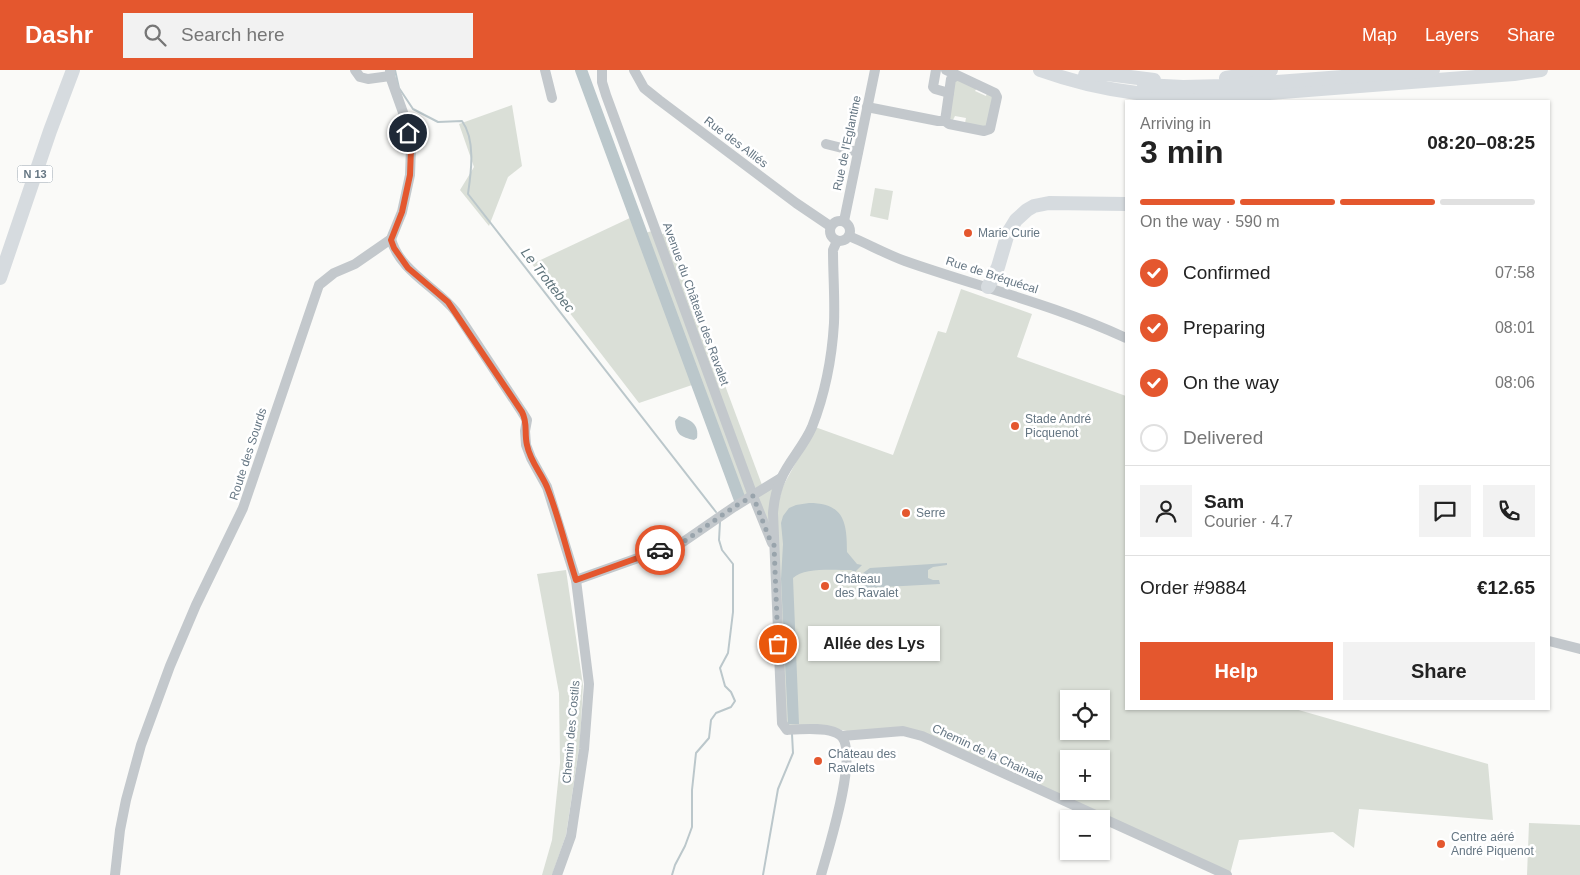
<!DOCTYPE html>
<html lang="en">
<head>
<meta charset="utf-8">
<style>
  :root { --surface:#fff; --page:#f2f2f2; --text:#222; --muted:#767676; --line:#e0e0e0; --accent:#e4572e }
  body { margin:0; font-family:Helvetica,sans-serif; background:var(--page); color:var(--text); height:100vh; display:flex; flex-direction:column; font-size:19px; white-space:nowrap }
  * { box-sizing:border-box; margin:0 }
  p { font-size:16px; color:var(--muted) }
  .icon { flex:none; width:28px; height:28px; fill:none; stroke:currentColor; stroke-width:2; stroke-linecap:round; stroke-linejoin:round }
  .map { position:relative; flex:1; overflow:hidden }
  .panel { position:absolute; left:1125px; top:30px; width:425px; height:610px; display:flex; flex-direction:column; background:var(--surface); border-radius:0px; box-shadow:0 1px 4px #0004 }
  .panel>* { flex:none }
  .tools { position:absolute; left:1060px; top:620px; display:grid; gap:10px }
  .tools a { display:grid; place-items:center; width:50px; height:50px; border-radius:0px; background:var(--surface); box-shadow:0 1px 4px #0004; font-size:25px }
  .pin { position:absolute; display:grid; place-items:center; width:42px; height:42px; color:#fff; margin:-21px; border:2px solid #fff; border-radius:50%; box-shadow:0 1px 5px #0007 }
  .courier { position:absolute; display:grid; place-items:center; width:50px; height:50px; margin:-25px; border:4px solid #e4572e; border-radius:50%; background:#fff; color:#222; box-shadow:0 1px 6px #0007 }
  .bubble { position:absolute; height:35px; border-radius:0px; background:var(--surface); box-shadow:0 1px 4px #0004; font-size:16px; font-weight:600; line-height:35px; text-align:center }
  .overview em { font-style:normal; font-weight:600 }
  .overview div { display:flex; flex-direction:column-reverse }
  .overview { display:flex; align-items:center; justify-content:space-between; height:85px; padding:0 15px }
  h1 { font-size:32px; font-weight:600; line-height:38px }
  .bar { display:grid; grid-template-columns:repeat(4,1fr); gap:8px 5px; align-content:center; height:60px; padding:0 15px }
  .bar i { height:6px; border-radius:4px; background:var(--line) }
  .bar .current { background:var(--accent) }
  .bar p { grid-column:span 4 }
  .line { display:flex; align-items:center; gap:12px; padding:0 15px; border-top:1px solid var(--line) }
  .line div { flex:1 }
  .round { display:grid; place-items:center; flex:none; width:52px; height:52px; border-radius:0px; background:var(--page) }
  ol { padding:0 15px; list-style:none }
  li { display:flex; align-items:center; gap:15px; height:55px }
  li p { margin-inline-start:auto }
  li .icon { padding:5px; border-radius:50%; background:var(--accent); color:#fff; stroke-width:4 }
  li:last-child { color:var(--muted) }
  li i { width:28px; height:28px; border:2px solid var(--line); border-radius:50% }
  .primary-button { display:flex; gap:10px; margin-top:auto; padding:10px 15px }
  .primary-button a { flex:1; height:58px; border-radius:0px; background:var(--accent); color:#fff; font-size:20px; font-weight:600; line-height:58px; text-align:center }
  .primary-button a+a { background:var(--page); color:var(--text) }
  header { display:flex; align-items:center; gap:30px; box-sizing:border-box; height:70px; padding:0 25px; background:var(--accent); color:#fff }
  header strong { font-size:24px }
  nav { display:flex; gap:28px; margin-inline-start:auto; font-size:18px }
  .search { width:350px; height:45px; background:var(--page); display:flex; align-items:center; gap:12px; box-sizing:border-box; padding:0 18px; border-radius:0px; color:var(--muted); font-size:19px }
  .map>svg:first-child { display:block }
  .green { fill:#dadfd7; fill-rule:evenodd }
  .water { fill:#bbc7cb }
  .lines { fill:none; stroke-linecap:round; stroke-linejoin:round }
  .stream { stroke:#bbc7cb; stroke-width:2 }
  .river { stroke:#bbc7cb; stroke-width:12 }
  .minor { stroke:#c3c8cc; stroke-width:10 }
  .highway { stroke:#d6dbdf; stroke-width:14 }
  .done { stroke:#99a4ac; stroke-width:5; stroke-dasharray:0 9 }
  .route { stroke:#e4572e; stroke-width:6 }
  .poi-dot { fill:#e4572e; stroke:#fff; stroke-width:2 }
  .labels { text-anchor:middle; dominant-baseline:central; stroke-width:5; stroke-linejoin:round; paint-order:stroke }
  .shield { fill:#fff; stroke:#939fa8; stroke-width:1 }
  .shield-label { font-size:11px; font-weight:bold; fill:#657683 }
  .street-label { font-size:12px; fill:#657683; stroke:#fff }
  .poi-label { font-size:12px; fill:#657683; stroke:#fff; text-anchor:start }
  .water-label { font-size:14px; font-style:italic; fill:#60757c; stroke:#fff }
</style>
</head>
<body>
<header>
<strong>Dashr</strong>
<div class="search"><svg class="icon" aria-label="search" viewBox="0 0 24 24"><circle cx="10" cy="10" r="6"/><path d="M15 15l6 6"/></svg>Search here</div>
<nav><a>Map</a><a>Layers</a><a>Share</a></nav>
</header>
<div class="map">
<svg width="1580" height="805" viewBox="0 0 1580 805">
  <rect width="100%" height="100%" fill="#fafaf8"/>
  <!-- green -->
  <g class="green">
    <path d="M 957,9 L 977,18 L 975,21 L 986,26 L 987,23 L 993,25 L 987,54 L 984,57 L 965,53 L 966,48 L 955,46 L 953,50 L 949,50 L 953,13 Z"/>
    <path d="M 512,35 L 522,96 L 508,107 L 489,156 L 460,120 L 474,97 L 459,54 Z"/>
    <path d="M 875,118 L 893,121 L 888,150 L 870,146 Z"/>
    <path d="M 632,147 L 642,164 L 652,161 L 655,167 L 668,162 L 762,415 L 740,430 L 695,314 L 639,333 L 532,194 Z"/>
    <path d="M 961,219 L 1032,244 L 1017,287 L 1126,326 L 1126,639 L 1295,639 L 1488,694 L 1493,750 L 1359,739 L 1354,778 L 1333,762 L 1239,770 L 1230,804 L 922,666 L 847,661 L 820,656 L 786,655 L 777,440 L 782,418 L 815,357 L 893,385 L 938,261 L 946,263 ZM 1069,629 L 1101,629 L 1101,661 L 1069,661 ZM 1069,689 L 1101,689 L 1101,721 L 1069,721 Z"/>
    <path d="M 777,414 L 772,459 L 756,426 Z"/>
    <path d="M 566,500 L 583,615 L 580,672 L 566,765 L 552,805 L 542,805 L 552,770 L 560,693 L 559,623 L 537,504 Z"/>
    <path d="M 1529,753 L 1580,755 L 1580,805 L 1527,805 Z"/>
  </g>
  <!-- water -->
  <g class="water">
    <path d="M 679,346 C 691,350 699,354 697,368 L 694,370 C 681,367 676,365 675,351 Z"/>
    <path d="M 809,433 C 844,433 847,452 847,482 L 857,494 L 862,495 L 855,502 L 851,500 C 835,500 804,497 793,508 L 799,654 L 788,654 L 781,509 L 783,474 L 781,453 L 783,446 L 789,438 L 796,435 Z"/>
    <path d="M 947,493 L 947,495 L 933,497 L 928,500 L 928,508 L 933,510 L 939,510 L 940,514 L 866,518 L 863,515 L 863,503 L 870,498 Z"/>
  </g>
  <g class="lines">
    <!-- stream -->
    <g class="stream">
      <path d="M 395,0 L 399,18 L 413,39 L 438,52 L 462,51 C 476,70 471,103 468,124 L 716,442"/>
      <path d="M 672,805 L 675,795 L 685,776 L 692,757 L 692,720 L 696,683 L 709,668 L 711,650 L 716,643 L 731,637 L 735,631 L 731,622 L 725,616 L 720,598 L 728,583 L 733,542 L 733,494 L 722,480 L 719,470 L 720,452"/>
      <path d="M 763,805 L 778,719 L 793,683 L 792,664"/>
    </g>
    <!-- river -->
    <path class="river" d="M 581,0 L 740,430"/>
    <!-- minor -->
    <g class="minor">
      <path d="M 355,0 L 360,7 L 368,9 L 390,6"/>
      <path d="M 545,0 L 552,28"/>
      <path d="M 602,0 L 602,12 L 606,25 L 753,426 L 772,473"/>
      <path d="M 634,0 L 644,18 L 659,30 L 796,133 L 830,156"/>
      <path d="M 936,0 L 933,17 L 935,19 L 949,23"/>
      <path d="M 946,0 L 995,23 L 997,27 L 990,59 L 984,61 L 949,54 L 945,51 L 951,9 L 956,6"/>
      <path d="M 867,37 L 938,51 L 945,51"/>
      <path d="M 826,74 L 858,82"/>
      <circle cx="840" cy="161" r="10"/>
      <path d="M 844,151 L 875,0"/>
      <path d="M 849,166 C 868,174 886,184 905,191 C 979,217 1055,235 1126,268"/>
      <path d="M 391,169 C 400,202 437,217 456,242 L 522,342 L 527,350 L 525,361 L 526,375 L 531,388 L 547,417 L 576,510 L 589,614 L 584,679 L 571,766 L 557,805"/>
      <path d="M 576,510 L 683,472 L 734,437 L 781,408"/>
      <path d="M 1549,571 L 1580,579"/>
      <path d="M 842,666 L 903,661 L 922,666 L 1227,805"/>
      <path d="M 115,805 L 120,760 L 126,730 L 141,675 L 170,596 L 196,535 L 243,438 L 319,215 L 334,203 L 355,194 L 391,169 L 402,142 L 410,105 L 411,77 L 405,48 L 390,6 L 390,0"/>
      <path d="M 821,805 C 828,780 858,687 842,667 C 833,656 800,659 787,660 L 782,653 L 773,443 C 774,431 776,420 781,409 C 788,392 804,376 812,357 C 825,324 832,287 834,253 C 835,228 833,204 833,180 L 837,171"/>
    </g>
    <!-- highway -->
    <g class="highway">
      <path d="M 1040,0 C 1107,24 1162,28 1233,26 L 1514,4 L 1541,0"/>
      <path d="M 1085,5 L 1107,4 L 1154,10"/>
      <path d="M 1226,8 L 1271,0"/>
      <path d="M 1144,15 L 1183,17 L 1225,16 L 1433,0"/>
      <path d="M 0,208 L 50,61 L 73,0"/>
      <path d="M 988,217 L 998,197 L 1008,163 L 1016,150 L 1027,140 L 1034,136 L 1049,133 L 1126,134"/>
    </g>
  </g>
  <g class="lines">
    <!-- done -->
    <path class="done" d="M 660,480 L 683,472 L 734,437 L 753,426 L 770,470 L 774,475 L 778,574"/>
    <!-- route -->
    <path class="route" d="M 408,63 L 411,78 L 410,105 L 402,142 L 391,170 L 394,178 L 408,198 L 448,232 L 522,342 C 528,353 524,363 527,375 C 530,391 541,403 547,417 C 559,447 566,479 576,510 L 660,480"/>
  </g>
  <!-- markers -->
  <g class="poi-dot">
    <circle cx="968" cy="163" r="5"/>
    <circle cx="1015" cy="356" r="5"/>
    <circle cx="906" cy="443" r="5"/>
    <circle cx="825" cy="516" r="5"/>
    <circle cx="818" cy="691" r="5"/>
    <circle cx="1441" cy="774" r="5"/>
  </g>
  <g class="labels">
    <!-- shield labels -->
    <rect class="shield" x="17.5" y="95.5" width="35" height="17" rx="4"/>
    <g class="shield-label">
      <text x="35" y="104">N 13</text>
    </g>
    <!-- street labels -->
    <g class="street-label">
      <text transform="translate(736 72) rotate(37)">Rue des Alliés</text>
      <text transform="translate(847 73) rotate(-78)">Rue de l'Eglantine</text>
      <text transform="translate(992 205) rotate(18)">Rue de Bréquécal</text>
      <text transform="translate(696 234) rotate(70)">Avenue du Château des Ravalet</text>
      <text transform="translate(248 384) rotate(-72)">Route des Sourds</text>
      <text transform="translate(571 662) rotate(-85)">Chemin des Costils</text>
      <text transform="translate(988 683) rotate(25)">Chemin de la Chainaie</text>
    </g>
    <!-- poi labels -->
    <g class="poi-label">
      <text x="978" y="163">Marie Curie</text>
      <text x="1025" y="349">Stade André<tspan x="1025" dy="14">Picquenot</tspan></text>
      <text x="916" y="443">Serre</text>
      <text x="835" y="509">Château<tspan x="835" dy="14">des Ravalet</tspan></text>
      <text x="828" y="684">Château des<tspan x="828" dy="14">Ravalets</tspan></text>
      <text x="1451" y="767">Centre aéré<tspan x="1451" dy="14">André Piquenot</tspan></text>
    </g>
    <!-- water labels -->
    <g class="water-label">
      <text transform="translate(548 210) rotate(52)">Le Trottebec</text>
    </g>
  </g>
</svg>
<div class="tools">
<a><svg class="icon" aria-label="locate" viewBox="0 0 24 24"><circle cx="12" cy="12" r="6"/><path d="M12 2v4M12 18v4M2 12h4M18 12h4"/></svg></a>
<a>+</a>
<a>−</a>
</div>
<div class="pin" style="left:778px;top:574px;background:#ea580c"><svg class="icon" aria-label="bag" viewBox="0 0 24 24"><path d="M5 8h14l-1 12H6zM9 8a3 3 0 0 1 6 0"/></svg></div>
<div class="pin" style="left:408px;top:63px;background:#1f2937"><svg class="icon" aria-label="home" viewBox="0 0 24 24"><path d="M3 11l9-7 9 7M6 9v11h12V9"/></svg></div>
<div class="courier" style="left:660px;top:480px"><svg class="icon" aria-label="car" viewBox="0 0 24 24"><path d="M5 17H2v-5l4-1 3-4h7l3 4 3 1v5h-3M9 17h6M6 11h13"/><circle cx="7" cy="17" r="2"/><circle cx="17" cy="17" r="2"/></svg></div>
<div class="bubble" style="left:808px;top:556px;width:132px">Allée des Lys</div>
<section class="panel">
<div class="overview"><div><h1>3 min</h1><p>Arriving in</p></div><em>08:20–08:25</em></div>
<div class="bar"><i class="current"></i><i class="current"></i><i class="current"></i><i></i><p>On the way · 590 m</p></div>
<ol>
<li><svg class="icon" aria-label="check" viewBox="0 0 24 24"><path d="M5 12l5 5 9-10"/></svg>Confirmed<p>07:58</p></li>
<li><svg class="icon" aria-label="check" viewBox="0 0 24 24"><path d="M5 12l5 5 9-10"/></svg>Preparing<p>08:01</p></li>
<li><svg class="icon" aria-label="check" viewBox="0 0 24 24"><path d="M5 12l5 5 9-10"/></svg>On the way<p>08:06</p></li>
<li><i></i>Delivered</li>
</ol>
<div class="line" style="height:90px"><a class="round"><svg class="icon" aria-label="person" viewBox="0 0 24 24"><circle cx="12" cy="8" r="4"/><path d="M4 21q1-7 8-7t8 7"/></svg></a><div><b>Sam</b><p>Courier · 4.7</p></div><a class="round"><svg class="icon" aria-label="chat" viewBox="0 0 24 24"><path d="M4 5h16v11H9l-5 4z"/></svg></a><a class="round"><svg class="icon" aria-label="phone" viewBox="0 0 24 24"><path d="M5 4h4l2 5-3 2q2 4 5 5l2-3 5 2v4C11 20 4 13 5 4z"/></svg></a></div>
<div class="line" style="height:65px"><div>Order #9884</div><b>€12.65</b></div>
<div class="primary-button"><a>Help</a><a>Share</a></div>
</section>
</div>
</body>
</html>
